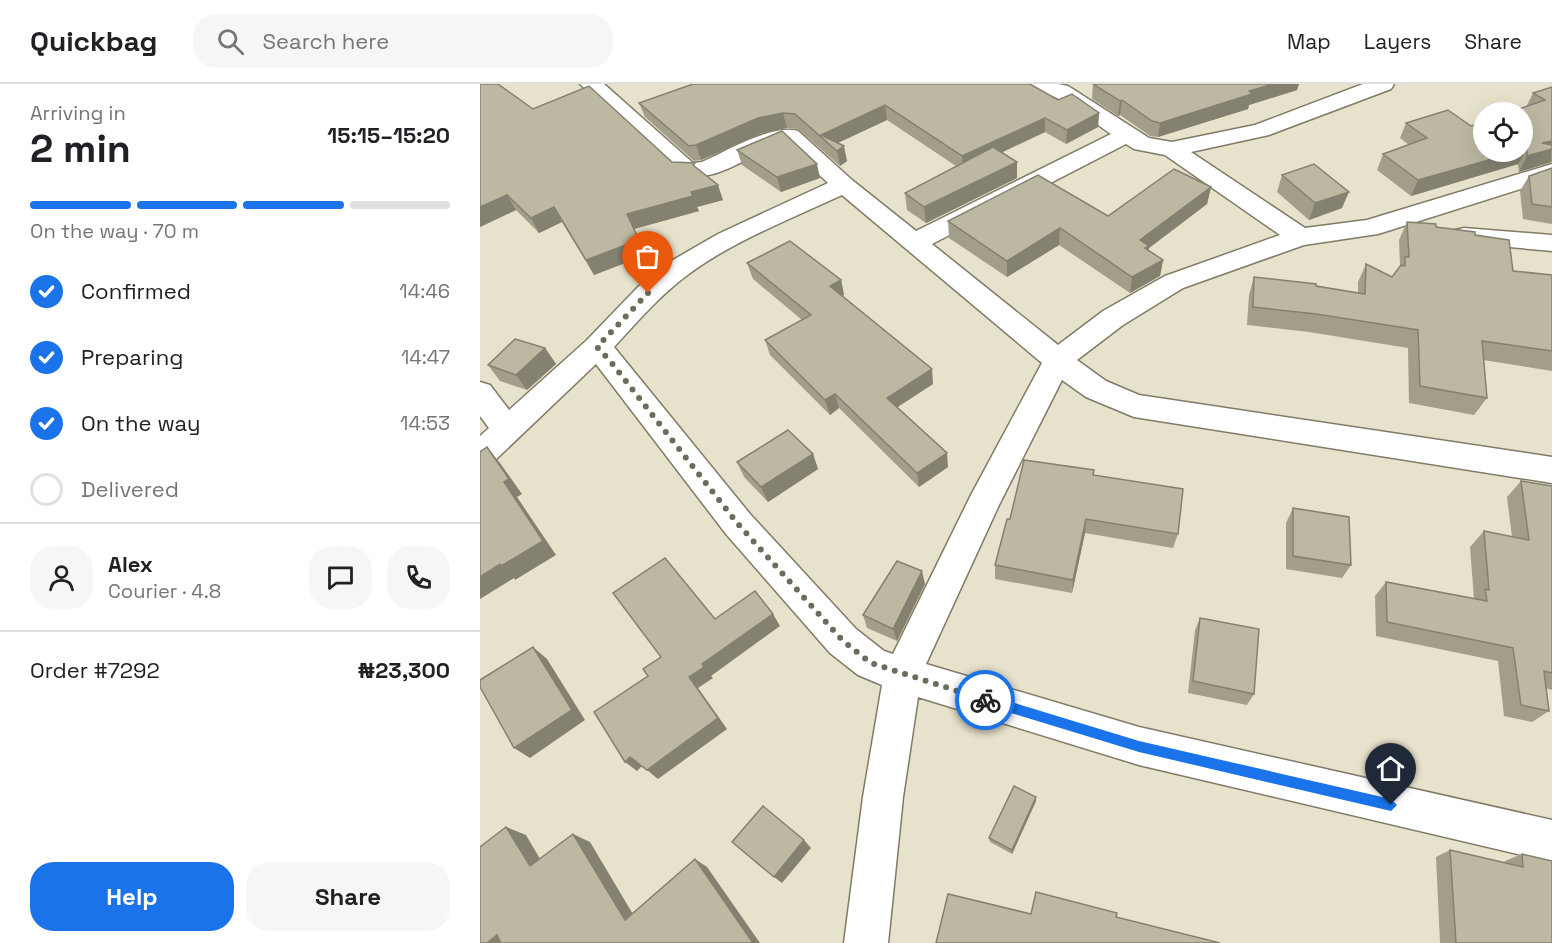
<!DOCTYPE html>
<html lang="en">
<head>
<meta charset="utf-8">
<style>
  :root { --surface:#fff; --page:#f6f6f6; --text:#202124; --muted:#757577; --line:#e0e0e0; --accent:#1a73e8 }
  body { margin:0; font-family:"Space Grotesk",sans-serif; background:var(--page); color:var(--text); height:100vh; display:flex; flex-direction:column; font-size:22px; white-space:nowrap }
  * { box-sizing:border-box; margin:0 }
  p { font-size:20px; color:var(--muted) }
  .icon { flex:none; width:33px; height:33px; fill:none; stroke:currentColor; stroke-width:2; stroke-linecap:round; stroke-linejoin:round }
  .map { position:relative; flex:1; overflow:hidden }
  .details { display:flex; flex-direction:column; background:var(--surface); width:480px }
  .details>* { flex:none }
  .buttons { position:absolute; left:993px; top:18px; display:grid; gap:12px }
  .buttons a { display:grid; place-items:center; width:60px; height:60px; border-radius:50%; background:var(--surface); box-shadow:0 6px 24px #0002; font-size:30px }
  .pin { position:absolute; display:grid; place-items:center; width:51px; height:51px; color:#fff; margin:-62px -26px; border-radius:50% 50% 50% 0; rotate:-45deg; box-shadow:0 0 6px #0007 }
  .pin .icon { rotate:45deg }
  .courier { position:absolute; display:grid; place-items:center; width:60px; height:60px; margin:-30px; border:4px solid #1a73e8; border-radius:50%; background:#fff; color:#222; box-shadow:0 2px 8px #0007 }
  .overview em { font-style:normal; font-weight:700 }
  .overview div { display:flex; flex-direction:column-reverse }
  .overview { display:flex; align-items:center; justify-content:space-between; height:102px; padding:0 30px }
  h1 { font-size:39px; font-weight:700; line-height:45px }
  .bar { display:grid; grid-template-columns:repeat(4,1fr); gap:9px 6px; align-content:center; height:72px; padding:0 30px }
  .bar i { height:8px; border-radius:4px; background:var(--line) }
  .bar .active { background:var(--accent) }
  .bar p { grid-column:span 4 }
  .line { display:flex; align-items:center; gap:15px; padding:0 30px; border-top:2px solid var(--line) }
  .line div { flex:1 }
  .round { display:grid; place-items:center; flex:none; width:63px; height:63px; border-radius:24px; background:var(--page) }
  ol { padding:0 30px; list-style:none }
  li { display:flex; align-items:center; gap:18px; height:66px }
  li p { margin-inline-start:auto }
  li .icon { padding:6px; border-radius:50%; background:var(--accent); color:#fff; stroke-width:4 }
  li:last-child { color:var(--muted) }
  li i { width:33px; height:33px; border:3px solid var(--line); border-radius:50% }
  .cta { display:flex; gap:12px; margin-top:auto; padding:12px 30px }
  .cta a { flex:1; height:69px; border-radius:24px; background:var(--accent); color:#fff; font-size:24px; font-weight:700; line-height:69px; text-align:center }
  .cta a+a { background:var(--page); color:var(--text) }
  header { display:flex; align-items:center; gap:36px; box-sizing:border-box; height:84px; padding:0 30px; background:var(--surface); border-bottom:2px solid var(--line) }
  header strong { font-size:28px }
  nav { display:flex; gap:33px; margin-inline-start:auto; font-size:21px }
  .search { width:420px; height:54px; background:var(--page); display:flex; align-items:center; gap:15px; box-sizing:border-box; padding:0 21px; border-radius:24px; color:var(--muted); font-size:22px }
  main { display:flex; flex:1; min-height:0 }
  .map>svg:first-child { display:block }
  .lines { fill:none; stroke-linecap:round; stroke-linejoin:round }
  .minor-casing { stroke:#7f7b66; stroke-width:3 }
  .minor { fill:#fff; fill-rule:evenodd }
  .wall { fill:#a29e8a }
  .shaded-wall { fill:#848171 }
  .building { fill:#bcb8a1; stroke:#848171; stroke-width:1.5 }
  .route { fill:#1a73e8 }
  .done { stroke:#6e6b5d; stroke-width:6; stroke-dasharray:0 10.8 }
</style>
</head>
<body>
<header>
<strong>Quickbag</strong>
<div class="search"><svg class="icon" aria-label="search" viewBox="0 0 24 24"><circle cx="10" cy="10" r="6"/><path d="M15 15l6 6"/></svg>Search here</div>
<nav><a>Map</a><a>Layers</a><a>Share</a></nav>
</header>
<main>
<section class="details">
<div class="overview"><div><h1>2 min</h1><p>Arriving in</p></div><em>15:15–15:20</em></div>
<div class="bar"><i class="active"></i><i class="active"></i><i class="active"></i><i></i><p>On the way · 70 m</p></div>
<ol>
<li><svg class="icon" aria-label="check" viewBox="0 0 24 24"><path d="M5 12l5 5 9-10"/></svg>Confirmed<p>14:46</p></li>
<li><svg class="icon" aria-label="check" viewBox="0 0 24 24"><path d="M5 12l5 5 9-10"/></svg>Preparing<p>14:47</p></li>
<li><svg class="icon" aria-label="check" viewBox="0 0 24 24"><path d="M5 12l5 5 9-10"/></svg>On the way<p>14:53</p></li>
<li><i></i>Delivered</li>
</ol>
<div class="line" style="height:108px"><a class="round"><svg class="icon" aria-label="person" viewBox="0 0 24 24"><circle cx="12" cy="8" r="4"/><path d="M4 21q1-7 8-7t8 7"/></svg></a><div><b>Alex</b><p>Courier · 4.8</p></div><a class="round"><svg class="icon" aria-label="chat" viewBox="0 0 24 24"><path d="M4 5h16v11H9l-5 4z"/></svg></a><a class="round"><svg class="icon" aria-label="phone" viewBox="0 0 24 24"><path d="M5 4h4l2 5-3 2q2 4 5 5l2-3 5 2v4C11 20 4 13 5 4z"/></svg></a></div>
<div class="line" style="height:78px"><div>Order #7292</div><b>₦23,300</b></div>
<div class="cta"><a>Help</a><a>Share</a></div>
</section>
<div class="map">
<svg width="1072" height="859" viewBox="0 0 1072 859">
  <rect width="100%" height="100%" fill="#e7e2cb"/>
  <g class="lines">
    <defs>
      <g id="minor">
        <path d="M 100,0 L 124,0 L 213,79 L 222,78 C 247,67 291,40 318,47 L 372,96 L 436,147 L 631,50 C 612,37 583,12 561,9 C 545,6 529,8 513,5 L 510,0 L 578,0 L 588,2 L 669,54 L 692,58 L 775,41 L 883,0 L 914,0 L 911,5 L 789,51 L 711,68 L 825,144 L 887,136 L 1072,80 L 1072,95 L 898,150 L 824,161 L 703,204 L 643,241 L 597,276 L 626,297 L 659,311 L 1072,373 L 1072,399 L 654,333 L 606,313 L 582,296 L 519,421 L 446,580 L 659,643 L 1072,736 L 1072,778 L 659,681 L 438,613 L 423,713 L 408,859 L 364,859 L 383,713 L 402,601 L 378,591 L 350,569 L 246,450 L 116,280 L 11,380 L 0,383 L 0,352 L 9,344 L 0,332 L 0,298 L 10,301 L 29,326 L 107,256 L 158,203 L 193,176 L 238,150 L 348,99 L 306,59 C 270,68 238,101 199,91 ZM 646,60 L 654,65 L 685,71 L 800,151 L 685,192 L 623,227 L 578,261 L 452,160 ZM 362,111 L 562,279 L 491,411 L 413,570 L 404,567 L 376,545 L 270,430 L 134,263 C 158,237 181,210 210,189 C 255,156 311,135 362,111 Z"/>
        <path d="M 984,144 L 1072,151 L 1072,167 L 975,158 L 971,152 L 975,146 Z"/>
      </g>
    </defs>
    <!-- minor casing -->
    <use href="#minor" class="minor-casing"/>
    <!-- minor -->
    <use href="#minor" class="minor"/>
  </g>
  <!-- wall -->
  <g class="wall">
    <path d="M 0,0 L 53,25 L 192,78 L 216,84 L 243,116 L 217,123 L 219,127 L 154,145 L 166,171 L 114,191 L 82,138 L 59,149 L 36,126 L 0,143 Z"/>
    <path d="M 613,0 L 819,0 L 817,6 L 769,21 L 768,25 L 678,53 L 670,52 L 640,31 L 638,32 L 612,15 Z"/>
    <path d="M 1072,3 L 1072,78 L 1039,88 L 1038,80 L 931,112 L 897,86 L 903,70 L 929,61 L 920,54 L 926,39 L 991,42 L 1046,23 L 1053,9 Z"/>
    <path d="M 578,16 L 619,29 L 618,43 L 586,60 L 565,48 L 522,68 L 537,78 L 537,94 L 446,139 L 427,126 L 425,109 L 476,82 L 407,36 L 358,59 L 367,77 L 360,82 L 318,45 L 307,44 L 282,49 L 221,76 L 214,77 L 165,33 L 159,19 Z"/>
    <path d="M 257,66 L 340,94 L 301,108 L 262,81 Z"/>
    <path d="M 1072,84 L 1072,140 L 1043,135 L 1040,107 L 1049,92 Z"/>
    <path d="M 802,91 L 862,124 L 829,136 L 797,108 Z"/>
    <path d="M 731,103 L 727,120 L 669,164 L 668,166 L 683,176 L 680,192 L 650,209 L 579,161 L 527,193 L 469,154 L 468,137 L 628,132 Z"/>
    <path d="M 927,138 L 956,143 L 995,151 L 1033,187 L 1072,191 L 1072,287 L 1003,276 L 1007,314 L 994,331 L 929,319 L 928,264 L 829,248 L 767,241 L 769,211 L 774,193 L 878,209 L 878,198 L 886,180 L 912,193 L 920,182 L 919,156 Z"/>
    <path d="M 267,179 L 361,196 L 364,211 L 362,212 L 453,300 L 417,323 L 468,383 L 439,403 L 359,324 L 350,331 L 290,271 L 285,256 L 322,236 L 273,195 Z"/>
    <path d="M 65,264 L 76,280 L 47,306 L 20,297 L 8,281 Z"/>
    <path d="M 333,370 L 338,385 L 288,418 L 264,393 L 257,378 Z"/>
    <path d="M 613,391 L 698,450 L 693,464 L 605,449 L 592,509 L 515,495 L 515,481 L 530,435 Z"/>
    <path d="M 1041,397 L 1072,402 L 1072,606 L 1066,604 L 1069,627 L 1052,638 L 1024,632 L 1018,577 L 896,552 L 895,512 L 906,498 L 994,515 L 990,463 L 1004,447 L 1032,453 L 1027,413 Z"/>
    <path d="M 813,424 L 871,481 L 862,494 L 806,485 L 806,439 Z"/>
    <path d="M 445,500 L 417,557 L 387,544 L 383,531 Z"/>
    <path d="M 720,534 L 774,610 L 767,621 L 708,609 L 715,546 Z"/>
    <path d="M 556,717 L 532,770 L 510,758 L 509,754 Z"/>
    <path d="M 970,766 L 1025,779 L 1025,777 L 1042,770 L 1072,859 L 960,859 L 956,773 Z"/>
  </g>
  <!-- shaded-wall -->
  <g class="shaded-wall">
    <path d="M 793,0 L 819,0 L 817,6 L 769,21 L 768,25 L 678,53 L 680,39 L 769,7 Z"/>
    <path d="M 642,16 L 640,31 L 638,32 L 640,17 Z"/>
    <path d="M 405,21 L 407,36 L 351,62 L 341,51 Z"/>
    <path d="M 303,29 L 307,44 L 282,49 L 221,76 L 216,61 L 278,34 Z"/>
    <path d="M 619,29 L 618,43 L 586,60 L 587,46 Z"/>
    <path d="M 565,34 L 565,48 L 483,87 L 482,72 Z"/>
    <path d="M 1072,57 L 1071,78 L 1039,88 L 1047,72 L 1062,59 Z"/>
    <path d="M 364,62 L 367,77 L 360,82 L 357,67 Z"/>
    <path d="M 1047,65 L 1038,80 L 931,112 L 938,96 L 1037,68 L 1042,68 L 1042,66 Z"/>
    <path d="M 537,78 L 537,94 L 446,139 L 444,123 Z"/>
    <path d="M 337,80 L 340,94 L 301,108 L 297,93 Z"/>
    <path d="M 238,101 L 243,116 L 217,123 L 219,127 L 154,145 L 147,130 L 211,108 Z"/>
    <path d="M 731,103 L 727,120 L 669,164 L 666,178 L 660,156 Z"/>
    <path d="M 869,108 L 862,124 L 829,136 L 835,119 Z"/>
    <path d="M 27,111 L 36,126 L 0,143 L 0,123 Z"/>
    <path d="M 74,123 L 82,138 L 59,149 L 51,134 Z"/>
    <path d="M 580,144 L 579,161 L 527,193 L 527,177 Z"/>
    <path d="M 159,156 L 166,171 L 114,191 L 106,176 Z"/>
    <path d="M 683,176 L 680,192 L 650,209 L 652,193 Z"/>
    <path d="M 361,196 L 364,211 L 353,218 L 350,202 Z"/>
    <path d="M 65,264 L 76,280 L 47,306 L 36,291 Z"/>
    <path d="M 452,285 L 453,300 L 410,328 L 407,314 Z"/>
    <path d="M 355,310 L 359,324 L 350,331 L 345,316 Z"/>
    <path d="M 7,363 L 20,379 L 42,410 L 37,413 L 76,471 L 35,496 L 34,494 L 0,515 L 0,493 Z"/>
    <path d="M 467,369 L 468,383 L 439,403 L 437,389 Z"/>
    <path d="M 333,370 L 338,385 L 288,418 L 281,403 Z"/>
    <path d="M 606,435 L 605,449 L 592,509 L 593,496 Z"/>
    <path d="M 442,487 L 445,500 L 417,557 L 413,545 Z"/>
    <path d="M 293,530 L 300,542 L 231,592 L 233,594 L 218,604 L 247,645 L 178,695 L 167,686 L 209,593 L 222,580 Z"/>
    <path d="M 53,563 L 67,575 L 105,636 L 50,674 L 34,664 Z"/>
    <path d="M 150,673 L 162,682 L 157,687 L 145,678 Z"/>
    <path d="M 556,713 L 556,717 L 532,770 L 532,766 Z"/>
    <path d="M 26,743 L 46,751 L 69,790 L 50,782 Z"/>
    <path d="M 93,750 L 110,758 L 160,842 L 145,836 Z"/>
    <path d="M 324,756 L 331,764 L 302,799 L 294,793 Z"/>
    <path d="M 215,775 L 227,783 L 280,859 L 273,859 Z"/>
    <path d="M 17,851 L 34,859 L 7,859 Z"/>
  </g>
  <!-- building -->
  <g class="building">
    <path d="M 0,0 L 18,0 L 53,25 L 109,2 L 192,78 L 215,79 L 213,81 L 238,101 L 211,108 L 213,112 L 147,130 L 159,156 L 106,176 L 74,123 L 51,134 L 27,111 L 0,123 Z"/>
    <path d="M 213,0 L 550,0 L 578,16 L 592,10 L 619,29 L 587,46 L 565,34 L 482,72 L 405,21 L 341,51 L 364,62 L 357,67 L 315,30 L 303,29 L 278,34 L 216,61 L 209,62 L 159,19 Z"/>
    <path d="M 613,0 L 793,0 L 769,7 L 772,10 L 680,39 L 672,37 L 642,16 L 640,17 Z"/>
    <path d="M 1072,3 L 1072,57 L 1062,59 L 1072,61 L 1072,65 L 1047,72 L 1047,65 L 1042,66 L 1042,28 L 1030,28 L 1065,16 L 1053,9 Z"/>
    <path d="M 968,26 L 991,42 L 1004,38 L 1004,68 L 1037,68 L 938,96 L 903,70 L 947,54 L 926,39 Z"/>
    <path d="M 302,47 L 337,80 L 297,93 L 257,66 Z"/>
    <path d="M 513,63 L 537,78 L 444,123 L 425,109 Z"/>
    <path d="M 834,80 L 869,108 L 835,119 L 802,91 Z"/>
    <path d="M 1072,84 L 1072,123 L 1052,120 L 1049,92 Z"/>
    <path d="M 694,85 L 731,103 L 660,156 L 669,162 L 665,164 L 683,176 L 652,193 L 580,144 L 527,177 L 468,137 L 558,91 L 628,132 Z"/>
    <path d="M 927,138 L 956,140 L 956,143 L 995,148 L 995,151 L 1029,156 L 1033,187 L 1072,191 L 1072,267 L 1002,257 L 1007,314 L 940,302 L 938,246 L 836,230 L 773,223 L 774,193 L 836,200 L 836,202 L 885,210 L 886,180 L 912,193 L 921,181 L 925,182 L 925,173 L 929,173 Z"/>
    <path d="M 310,157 L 361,196 L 350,202 L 452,285 L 407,314 L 467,369 L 437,389 L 355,310 L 345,316 L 285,256 L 331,231 L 267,179 Z"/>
    <path d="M 35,255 L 65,264 L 36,291 L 8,281 Z"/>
    <path d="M 308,346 L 333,370 L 281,403 L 257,378 Z"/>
    <path d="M 7,363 L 29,395 L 24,398 L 63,457 L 21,482 L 20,480 L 0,493 L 0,368 Z"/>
    <path d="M 544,376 L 614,386 L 613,391 L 703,405 L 698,450 L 606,435 L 593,496 L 515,481 L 527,435 L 530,435 Z"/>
    <path d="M 1041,397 L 1072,402 L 1072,589 L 1064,587 L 1069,627 L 1041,621 L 1033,564 L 907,538 L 906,498 L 1007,517 L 1005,505 L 1009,506 L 1004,447 L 1049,456 Z"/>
    <path d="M 813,424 L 869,433 L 871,481 L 813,472 Z"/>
    <path d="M 185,474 L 235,535 L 275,507 L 293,530 L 222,580 L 224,583 L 209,593 L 238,634 L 167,686 L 150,673 L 145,678 L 114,628 L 168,592 L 163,585 L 181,573 L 133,509 Z"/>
    <path d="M 417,477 L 442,487 L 413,545 L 383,531 Z"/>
    <path d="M 720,534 L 779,545 L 774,610 L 713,597 Z"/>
    <path d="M 53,563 L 92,626 L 34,664 L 0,603 L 0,596 Z"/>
    <path d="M 534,702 L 556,713 L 532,766 L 509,754 Z"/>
    <path d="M 283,722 L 324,756 L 294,793 L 252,758 Z"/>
    <path d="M 26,743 L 50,782 L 93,750 L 145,836 L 215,775 L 273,859 L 21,859 L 17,851 L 7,859 L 0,859 L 0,763 Z"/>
    <path d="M 970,766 L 1043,783 L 1042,770 L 1072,777 L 1072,859 L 976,859 Z"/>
    <path d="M 556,808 L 637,829 L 636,833 L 740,859 L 456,859 L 468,810 L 551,830 Z"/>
  </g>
  <!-- route -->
  <path class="route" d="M 505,610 L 659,657 L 911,715 L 917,721 L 911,727 L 659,668 L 505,621 L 499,616 Z"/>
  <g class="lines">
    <!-- done -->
    <path class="done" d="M 168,209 L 117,263 L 131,278 L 258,440 L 363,557 L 391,579 L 505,616"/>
  </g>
</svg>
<div class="buttons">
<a><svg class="icon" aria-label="locate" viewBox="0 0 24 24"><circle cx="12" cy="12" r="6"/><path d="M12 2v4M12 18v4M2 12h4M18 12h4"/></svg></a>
</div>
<div class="pin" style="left:168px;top:209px;background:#ea580c"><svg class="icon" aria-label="bag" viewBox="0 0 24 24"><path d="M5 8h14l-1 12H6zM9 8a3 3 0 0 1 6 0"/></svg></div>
<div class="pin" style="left:911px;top:721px;background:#1f2937"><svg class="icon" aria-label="home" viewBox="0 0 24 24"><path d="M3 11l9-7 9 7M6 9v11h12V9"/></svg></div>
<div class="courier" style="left:505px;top:616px"><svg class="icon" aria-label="bike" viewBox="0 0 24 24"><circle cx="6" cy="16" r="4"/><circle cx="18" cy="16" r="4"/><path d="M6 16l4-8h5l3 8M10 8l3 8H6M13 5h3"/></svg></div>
</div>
</main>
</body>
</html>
